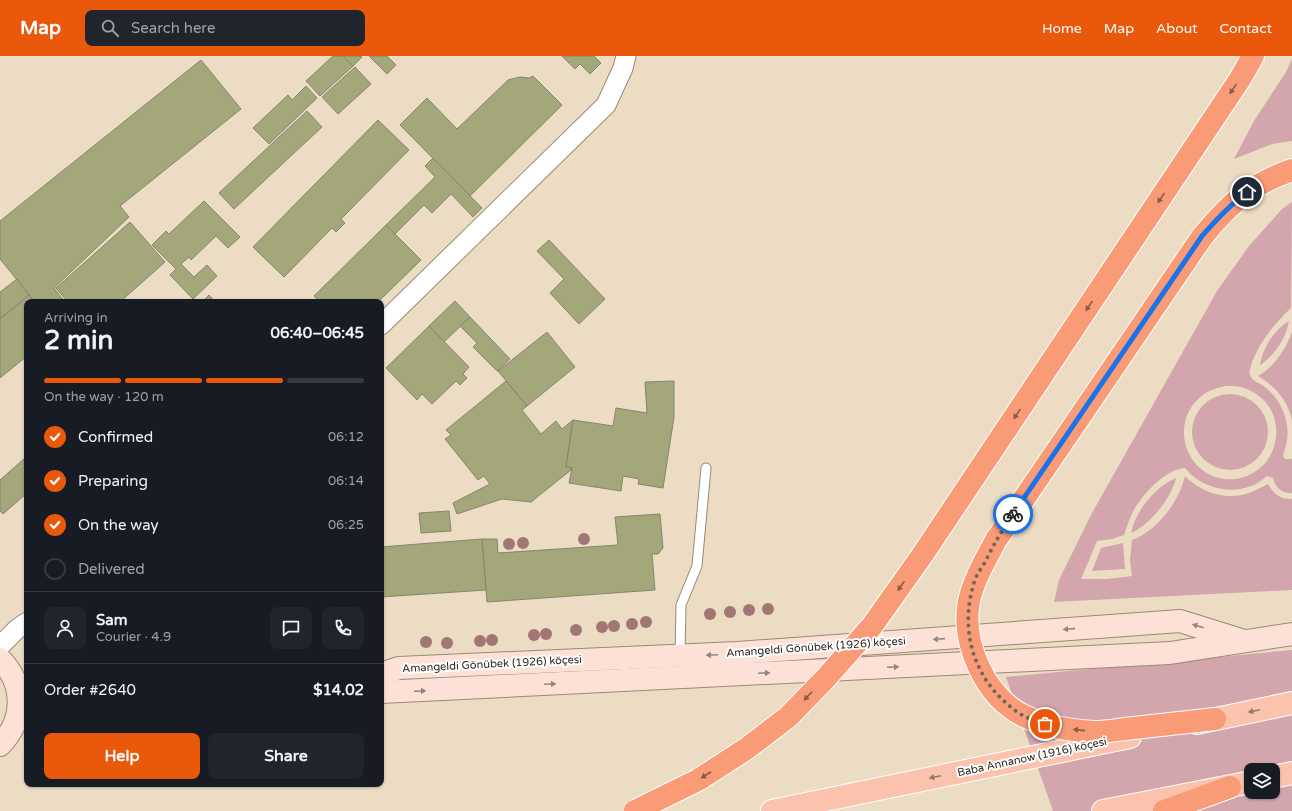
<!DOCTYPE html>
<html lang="en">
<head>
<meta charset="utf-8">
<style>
  :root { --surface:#171b24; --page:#20242c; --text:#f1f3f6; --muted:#9ea1a6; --line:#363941; --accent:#ea580c }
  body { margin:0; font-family:"Varela Round",sans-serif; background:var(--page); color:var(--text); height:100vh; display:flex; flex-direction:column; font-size:15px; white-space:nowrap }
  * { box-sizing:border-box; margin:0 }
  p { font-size:13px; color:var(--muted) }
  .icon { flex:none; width:22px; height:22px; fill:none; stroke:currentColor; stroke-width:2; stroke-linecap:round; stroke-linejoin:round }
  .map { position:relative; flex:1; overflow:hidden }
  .details { position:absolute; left:24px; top:243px; width:360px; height:488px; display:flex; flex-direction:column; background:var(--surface); border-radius:8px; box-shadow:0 1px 3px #0004 }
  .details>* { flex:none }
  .controls { position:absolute; left:1244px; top:707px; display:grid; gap:8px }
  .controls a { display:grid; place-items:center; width:36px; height:36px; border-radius:8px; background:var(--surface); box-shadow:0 1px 3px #0004; font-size:20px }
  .pin { position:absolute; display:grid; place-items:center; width:34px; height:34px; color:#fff; margin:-17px; border:2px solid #fff; border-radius:50%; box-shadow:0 1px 4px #0007 }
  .courier { position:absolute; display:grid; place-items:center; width:40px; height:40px; margin:-20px; border:3px solid #1a73e8; border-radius:50%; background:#fff; color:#222; box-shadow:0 1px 5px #0007 }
  .overview em { font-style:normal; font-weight:700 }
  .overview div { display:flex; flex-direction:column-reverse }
  .overview { display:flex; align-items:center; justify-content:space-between; height:68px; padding:0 20px }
  h1 { font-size:26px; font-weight:700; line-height:30px }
  .bar { display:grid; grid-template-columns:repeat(4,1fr); gap:6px 4px; align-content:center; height:48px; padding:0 20px }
  .bar i { height:5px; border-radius:3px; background:var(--line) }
  .bar .active { background:var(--accent) }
  .bar p { grid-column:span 4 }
  .line { display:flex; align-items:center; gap:10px; padding:0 20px; border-top:1px solid var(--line) }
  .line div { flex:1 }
  .round { display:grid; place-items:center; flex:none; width:42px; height:42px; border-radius:8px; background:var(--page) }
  ol { padding:0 20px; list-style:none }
  li { display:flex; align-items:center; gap:12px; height:44px }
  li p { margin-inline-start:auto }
  li .icon { padding:4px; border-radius:50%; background:var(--accent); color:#fff; stroke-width:4 }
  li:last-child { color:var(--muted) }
  li i { width:22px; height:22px; border:2px solid var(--line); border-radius:50% }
  .button { display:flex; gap:8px; margin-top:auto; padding:8px 20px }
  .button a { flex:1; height:46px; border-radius:8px; background:var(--accent); color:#fff; font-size:16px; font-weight:700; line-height:46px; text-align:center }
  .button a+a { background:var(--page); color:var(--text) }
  header { display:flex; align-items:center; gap:24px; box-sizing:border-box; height:56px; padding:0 20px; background:var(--accent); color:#fff }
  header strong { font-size:19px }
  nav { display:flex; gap:22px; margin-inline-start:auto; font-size:14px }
  .search { width:280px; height:36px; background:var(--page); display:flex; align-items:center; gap:10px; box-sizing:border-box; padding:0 14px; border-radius:8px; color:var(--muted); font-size:15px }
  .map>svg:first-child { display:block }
  .green { fill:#d3a5ad; fill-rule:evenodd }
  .building { fill:#a3a77a; stroke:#84866e }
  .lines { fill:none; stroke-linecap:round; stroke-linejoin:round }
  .lane-casing { stroke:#998a74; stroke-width:11 }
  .street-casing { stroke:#998a74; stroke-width:21 }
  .secondary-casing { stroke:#998a74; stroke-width:24 }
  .primary-casing { stroke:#fff; stroke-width:24 }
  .highway-casing { stroke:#fff; stroke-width:24 }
  .lane { stroke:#fff; stroke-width:9 }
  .street { stroke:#fff; stroke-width:19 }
  .secondary { stroke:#fde1d6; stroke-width:22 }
  .primary { stroke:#fbc3ad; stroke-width:22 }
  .highway { stroke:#f89b76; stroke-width:22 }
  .highway-bridge-casing { stroke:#fff; stroke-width:24; stroke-linecap:butt }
  .highway-bridge { stroke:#f89b76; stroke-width:22 }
  .tree { fill:#a17775 }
  .oneway { fill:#895c46 }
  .oneway2 { fill:#96847a }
  .oneway3 { fill:#947666 }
  .done { stroke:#706759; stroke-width:4; stroke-dasharray:0 7.2 }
  .route { stroke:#1a73e8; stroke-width:5 }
  .labels { text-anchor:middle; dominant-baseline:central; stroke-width:4; stroke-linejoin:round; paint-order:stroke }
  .street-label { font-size:11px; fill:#2e281f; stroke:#fff }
</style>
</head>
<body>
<header>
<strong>Map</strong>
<div class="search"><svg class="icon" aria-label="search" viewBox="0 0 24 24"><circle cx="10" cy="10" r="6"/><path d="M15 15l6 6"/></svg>Search here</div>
<nav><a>Home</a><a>Map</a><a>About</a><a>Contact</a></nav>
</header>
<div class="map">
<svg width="1292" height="755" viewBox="0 0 1292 755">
  <rect width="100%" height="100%" fill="#ecdcc4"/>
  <!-- green -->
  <g class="green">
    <path d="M 1292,3 L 1292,85 L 1272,88 L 1234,103 L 1254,65 L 1286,16 Z"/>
    <path d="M 1292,146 L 1291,252 C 1274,268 1261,284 1252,306 C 1251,311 1248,316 1251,321 C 1253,326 1261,327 1265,331 C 1281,344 1290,365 1287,385 C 1286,390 1284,395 1283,400 L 1285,403 L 1292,403 L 1292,437 C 1282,438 1275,431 1273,422 L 1267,420 C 1247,439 1215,437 1194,421 C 1191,419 1188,415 1185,412 C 1166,413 1144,437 1135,452 C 1130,460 1127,470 1124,479 L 1112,483 L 1097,485 L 1081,523 L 1107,523 L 1132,520 L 1130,504 L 1132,484 C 1157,475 1179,446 1185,420 C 1202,438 1231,446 1254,435 C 1259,433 1263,430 1268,428 C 1273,437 1281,444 1292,443 L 1292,534 L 1054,546 L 1059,524 L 1092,457 L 1217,235 L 1249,190 L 1282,153 ZM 1225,330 C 1233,330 1241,330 1249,334 C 1292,353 1282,417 1235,423 C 1188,428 1165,367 1203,339 C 1209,334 1217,332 1225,330 Z"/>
    <path d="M 1289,265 C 1286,282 1275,299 1260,309 C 1263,291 1274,274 1289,265 Z"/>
    <path d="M 1292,276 L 1292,364 C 1287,344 1276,331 1258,320 C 1274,311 1286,293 1292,276 Z"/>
    <circle cx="1230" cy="376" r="38"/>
    <path d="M 1176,422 C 1172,441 1150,469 1131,477 C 1136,454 1155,431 1176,422 Z"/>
    <path d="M 1123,487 L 1125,513 L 1092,515 L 1101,492 Z"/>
    <path d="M 1292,594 L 1292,755 L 1053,755 L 1006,621 ZM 1251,714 L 1273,714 L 1273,736 L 1251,736 Z"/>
  </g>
  <!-- building -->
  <g class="building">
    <path d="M 333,0 L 343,0 L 353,10 L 320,40 L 306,25 Z"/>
    <path d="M 343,0 L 361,0 L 362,1 L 353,10 Z"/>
    <path d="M 369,0 L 387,0 L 396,9 L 387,18 Z"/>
    <path d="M 562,0 L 594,0 L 601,7 L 590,18 L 580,8 L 575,13 Z"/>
    <path d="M 201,4 L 241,53 L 120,150 L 129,161 L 54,232 L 65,246 L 35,246 L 0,203 L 0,165 Z"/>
    <path d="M 355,11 L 371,28 L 338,58 L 322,41 Z"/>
    <path d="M 533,20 L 562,49 L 470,140 L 400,69 L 427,42 L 457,73 L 508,24 L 520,21 L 529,22 Z"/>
    <path d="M 306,30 L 317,42 L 269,88 L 253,72 L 288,39 L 292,44 Z"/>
    <path d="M 307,55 L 322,71 L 234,153 L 219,137 Z"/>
    <path d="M 378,64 L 409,94 L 341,163 L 345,167 L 336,176 L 332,172 L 284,221 L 253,191 Z"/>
    <path d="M 433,102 L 482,152 L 473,161 L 451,138 L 432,157 L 424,149 L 395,178 L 386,169 L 435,121 L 425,110 Z"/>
    <path d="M 204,145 L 240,181 L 228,192 L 216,180 L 191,204 L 189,201 L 181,208 L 194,221 L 207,209 L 217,220 L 193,243 L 170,219 L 176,213 L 152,189 L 166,175 L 169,178 Z"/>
    <path d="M 130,166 L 165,206 L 120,246 L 68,246 L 56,232 Z"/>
    <path d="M 386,169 L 421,204 L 378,246 L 320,246 L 314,240 Z"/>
    <path d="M 549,184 L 605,243 L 579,268 L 550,237 L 564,223 L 537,195 Z"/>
    <path d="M 17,223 L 29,239 L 0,263 L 0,236 Z"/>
    <path d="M 29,239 L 35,246 L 27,246 L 27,300 L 0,322 L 0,263 Z"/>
    <path d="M 209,239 L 215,246 L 202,246 Z"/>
    <path d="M 455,245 L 470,261 L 444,286 L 429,270 Z"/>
    <path d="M 470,261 L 510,303 L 497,315 L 473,291 L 477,287 L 460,270 Z"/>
    <path d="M 429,270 L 469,311 L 463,318 L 467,322 L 460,329 L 456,325 L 432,348 L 422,338 L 417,344 L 386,312 Z"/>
    <path d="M 547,276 L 575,311 L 527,350 L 498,315 Z"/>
    <path d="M 506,325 L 527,350 L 522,354 L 541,378 L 556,365 L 562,373 L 573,364 L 566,411 L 572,412 L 571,414 L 531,446 L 502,443 L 457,458 L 453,447 L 490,428 L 484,420 L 478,424 L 445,383 L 451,379 L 446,374 Z"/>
    <path d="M 674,325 L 674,361 L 663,432 L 638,428 L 639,423 L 623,420 L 621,435 L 569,427 L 572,412 L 566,411 L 573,364 L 613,370 L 616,352 L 647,357 L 645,326 Z"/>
    <path d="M 25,402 L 27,404 L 27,437 L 3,458 L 0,455 L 0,424 Z"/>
    <path d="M 449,455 L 451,475 L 421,477 L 419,457 Z"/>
    <path d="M 660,458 L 663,492 L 658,498 L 652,498 L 655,534 L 487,546 L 482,483 L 497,483 L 498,497 L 618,489 L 615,461 Z"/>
    <path d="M 482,483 L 486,534 L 381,541 L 381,491 Z"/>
  </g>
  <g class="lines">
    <defs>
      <path id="lane" d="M 680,600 L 681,549 L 697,510 L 706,412"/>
      <g id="street">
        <path d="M 381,269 L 606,49 L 623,12 L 626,0"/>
        <path d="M 0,590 L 17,573 L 27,566"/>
      </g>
      <g id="secondary">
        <path d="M 0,603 C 25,628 25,664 0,689"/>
        <path d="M 381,618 L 399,612 L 737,597 L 1180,565 L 1241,584"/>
        <path d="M 381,636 L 1170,597 L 1292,578"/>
      </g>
      <g id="primary">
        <path d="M 1197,667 L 1292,647"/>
        <path d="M 1273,721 L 1292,717"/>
        <path d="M 772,755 L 1130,681"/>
        <path d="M 1103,755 L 1251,726"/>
      </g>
      <g id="highway">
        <path d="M 996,484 L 1202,181 C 1229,148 1251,128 1292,114"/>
        <path d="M 923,498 L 1240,23 L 1253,0"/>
        <path d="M 1164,755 L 1230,731"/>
      </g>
    </defs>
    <!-- lane casing -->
    <use href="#lane" class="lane-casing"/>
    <!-- street casing -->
    <use href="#street" class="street-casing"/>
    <!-- secondary casing -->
    <use href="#secondary" class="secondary-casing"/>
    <!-- primary casing -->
    <use href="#primary" class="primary-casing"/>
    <!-- highway casing -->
    <use href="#highway" class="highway-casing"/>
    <!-- lane -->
    <use href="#lane" class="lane"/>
    <!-- street -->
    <use href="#street" class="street"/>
    <!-- secondary -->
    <use href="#secondary" class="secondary"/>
    <!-- primary -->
    <use href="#primary" class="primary"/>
    <!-- highway -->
    <use href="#highway" class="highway"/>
    <defs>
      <g id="highway-bridge">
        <path d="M 996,484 C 986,503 974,523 969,545 C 961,587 985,641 1024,660 C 1045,670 1071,675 1095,676 C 1108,676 1121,673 1134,672 C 1161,669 1188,666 1215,663"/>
        <path d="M 635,755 L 698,724 L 746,693 L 788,661 L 825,623 L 872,570 L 923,498"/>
      </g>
    </defs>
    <!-- highway-bridge casing -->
    <use href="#highway-bridge" class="highway-bridge-casing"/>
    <!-- highway-bridge -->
    <use href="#highway-bridge" class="highway-bridge"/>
  </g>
  <!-- trees -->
  <g class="tree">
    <circle cx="584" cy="483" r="6"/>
    <circle cx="523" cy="487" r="6"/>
    <circle cx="509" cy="488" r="6"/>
    <circle cx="768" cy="553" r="6"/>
    <circle cx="749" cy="554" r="6"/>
    <circle cx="730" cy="556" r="6"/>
    <circle cx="710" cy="558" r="6"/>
    <circle cx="646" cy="566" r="6"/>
    <circle cx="632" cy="568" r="6"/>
    <circle cx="614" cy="570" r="6"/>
    <circle cx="602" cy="571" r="6"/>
    <circle cx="576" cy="574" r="6"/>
    <circle cx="546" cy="578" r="6"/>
    <circle cx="534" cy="579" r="6"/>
    <circle cx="492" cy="584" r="6"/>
    <circle cx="480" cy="585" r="6"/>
    <circle cx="426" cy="586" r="6"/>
    <circle cx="447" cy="587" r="6"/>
  </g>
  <!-- one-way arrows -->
  <defs><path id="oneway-solid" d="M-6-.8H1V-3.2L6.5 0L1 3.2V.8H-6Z"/></defs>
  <g class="oneway">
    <use href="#oneway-solid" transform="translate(1233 33) rotate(124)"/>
    <use href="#oneway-solid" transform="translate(1161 142) rotate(124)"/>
    <use href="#oneway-solid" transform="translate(1089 250) rotate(124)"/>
    <use href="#oneway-solid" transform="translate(1017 358) rotate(124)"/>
    <use href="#oneway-solid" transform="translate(901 530) rotate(125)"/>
    <use href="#oneway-solid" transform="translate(808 640) rotate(134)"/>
    <use href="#oneway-solid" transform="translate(1079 674) rotate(-174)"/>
    <use href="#oneway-solid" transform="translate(706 719) rotate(147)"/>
  </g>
  <g class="oneway2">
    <use href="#oneway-solid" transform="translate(1198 570) rotate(-163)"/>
    <use href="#oneway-solid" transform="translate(1069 573) rotate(176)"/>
    <use href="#oneway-solid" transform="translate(939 583) rotate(176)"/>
    <use href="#oneway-solid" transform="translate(712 599) rotate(178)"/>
    <use href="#oneway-solid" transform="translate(893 611) rotate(-3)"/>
    <use href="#oneway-solid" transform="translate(764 617) rotate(-3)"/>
    <use href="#oneway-solid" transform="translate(550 628) rotate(-3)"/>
    <use href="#oneway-solid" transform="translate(420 635) rotate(-3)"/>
  </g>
  <g class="oneway3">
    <use href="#oneway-solid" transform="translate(1254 655) rotate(168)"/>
    <use href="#oneway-solid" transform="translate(935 721) rotate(168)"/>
  </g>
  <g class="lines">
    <!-- done -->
    <path class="done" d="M 1013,458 C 1002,474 993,490 984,508 C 980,514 976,520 974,527 C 958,578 976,630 1022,659 C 1029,663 1037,665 1045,668"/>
    <!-- route -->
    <path class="route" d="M 1013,458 L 1202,180 C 1216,164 1230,149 1247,136"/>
  </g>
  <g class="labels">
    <!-- street labels -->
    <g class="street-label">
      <text transform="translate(816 591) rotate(-4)">Amangeldi Gönübek (1926) köçesi</text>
      <text transform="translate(492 608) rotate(-3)">Amangeldi Gönübek (1926) köçesi</text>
      <text transform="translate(1032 701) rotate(-12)">Baba Annanow (1916) köçesi</text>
    </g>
  </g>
</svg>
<div class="controls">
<a><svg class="icon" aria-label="layers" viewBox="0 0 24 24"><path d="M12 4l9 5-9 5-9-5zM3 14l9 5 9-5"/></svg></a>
</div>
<div class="pin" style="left:1045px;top:668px;background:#ea580c"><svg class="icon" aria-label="bag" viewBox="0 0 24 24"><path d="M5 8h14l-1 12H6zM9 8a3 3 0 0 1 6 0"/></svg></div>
<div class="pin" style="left:1247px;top:136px;background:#1f2937"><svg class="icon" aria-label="home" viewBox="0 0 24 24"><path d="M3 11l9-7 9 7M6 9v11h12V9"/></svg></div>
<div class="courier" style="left:1013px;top:458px"><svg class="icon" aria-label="bike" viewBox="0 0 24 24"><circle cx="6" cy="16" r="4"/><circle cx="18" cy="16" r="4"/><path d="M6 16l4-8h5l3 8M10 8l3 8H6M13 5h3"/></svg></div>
<section class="details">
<div class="overview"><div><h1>2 min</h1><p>Arriving in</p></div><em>06:40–06:45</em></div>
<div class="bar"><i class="active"></i><i class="active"></i><i class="active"></i><i></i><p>On the way · 120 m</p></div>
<ol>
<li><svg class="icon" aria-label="check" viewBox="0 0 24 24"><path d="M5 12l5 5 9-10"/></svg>Confirmed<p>06:12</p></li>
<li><svg class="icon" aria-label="check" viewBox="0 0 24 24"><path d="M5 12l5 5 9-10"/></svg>Preparing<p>06:14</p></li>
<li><svg class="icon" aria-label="check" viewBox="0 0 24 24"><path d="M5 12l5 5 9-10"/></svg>On the way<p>06:25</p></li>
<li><i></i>Delivered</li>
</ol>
<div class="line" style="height:72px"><a class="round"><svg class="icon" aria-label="person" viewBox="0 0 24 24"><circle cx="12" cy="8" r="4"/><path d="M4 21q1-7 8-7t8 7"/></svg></a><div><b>Sam</b><p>Courier · 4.9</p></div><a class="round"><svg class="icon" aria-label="chat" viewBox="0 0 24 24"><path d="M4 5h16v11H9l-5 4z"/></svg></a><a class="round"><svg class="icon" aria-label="phone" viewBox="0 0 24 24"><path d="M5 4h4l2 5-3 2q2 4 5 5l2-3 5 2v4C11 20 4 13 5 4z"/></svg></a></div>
<div class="line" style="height:52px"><div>Order #2640</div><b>$14.02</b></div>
<div class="button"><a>Help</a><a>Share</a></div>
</section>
</div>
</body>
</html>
